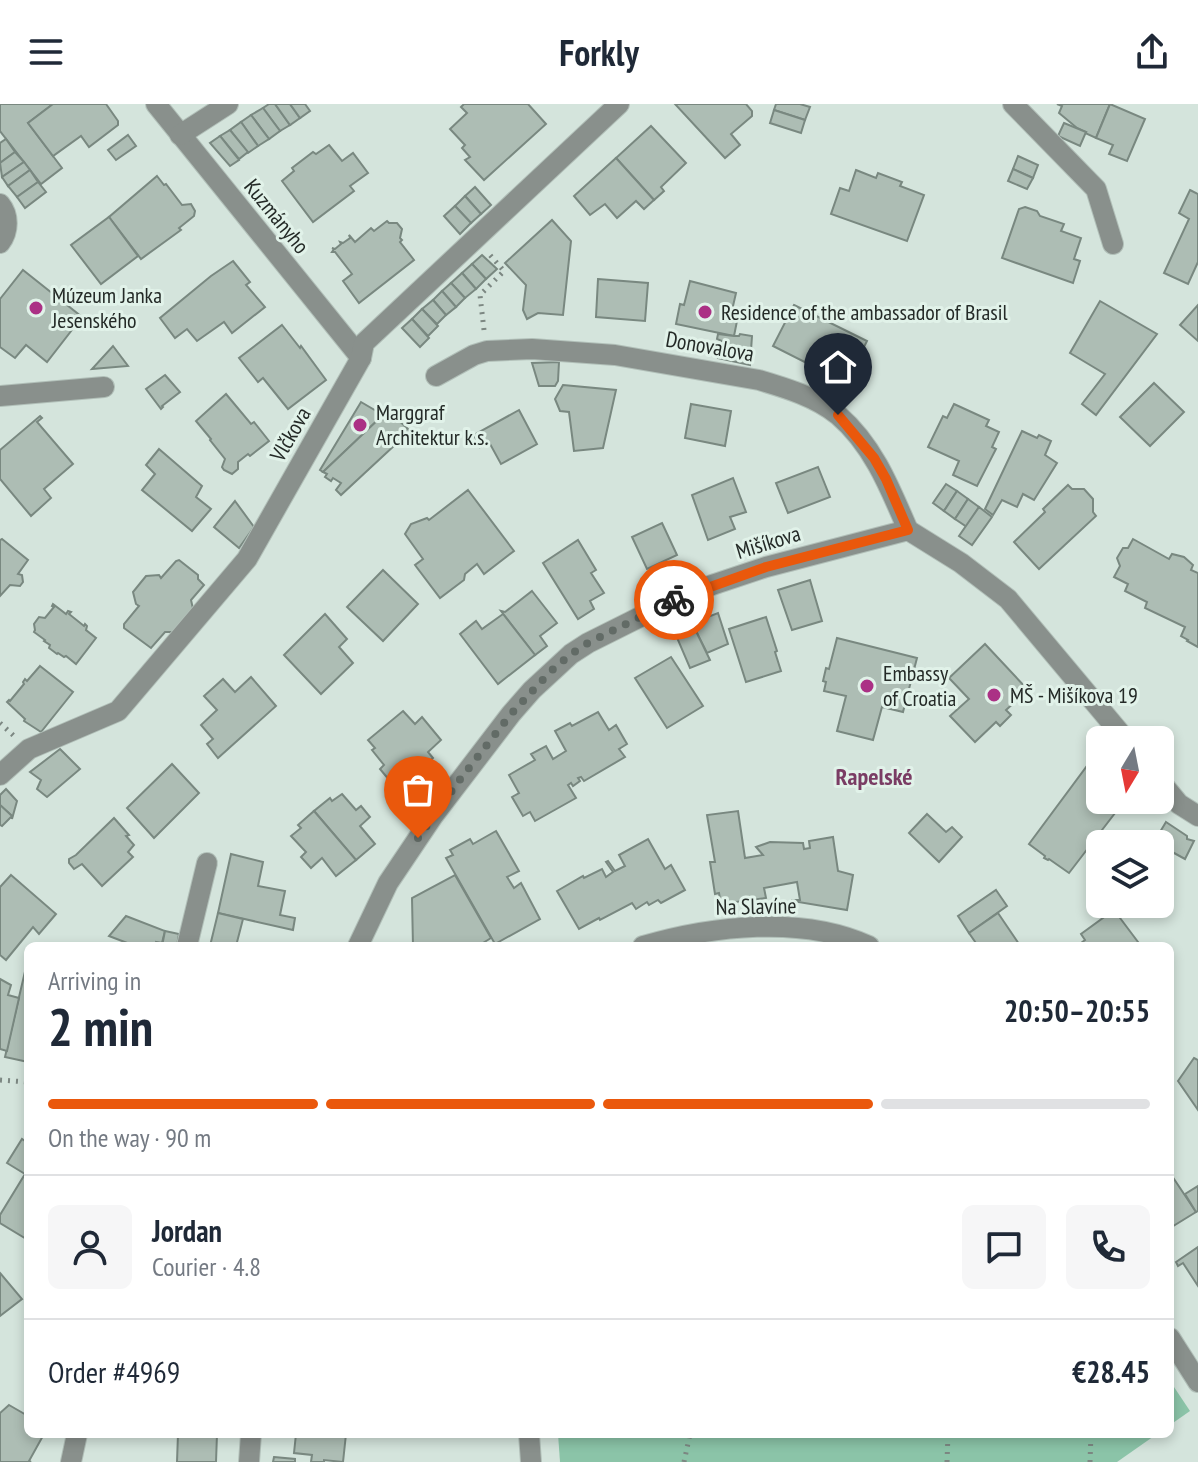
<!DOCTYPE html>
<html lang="en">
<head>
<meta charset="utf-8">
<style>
  :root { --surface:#fff; --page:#f6f6f7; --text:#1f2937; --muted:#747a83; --line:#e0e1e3; --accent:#ea580c }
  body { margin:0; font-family:"PT Sans Narrow",sans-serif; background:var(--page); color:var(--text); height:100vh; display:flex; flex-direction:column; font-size:30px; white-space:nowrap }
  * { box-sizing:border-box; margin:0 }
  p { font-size:26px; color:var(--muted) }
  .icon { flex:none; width:44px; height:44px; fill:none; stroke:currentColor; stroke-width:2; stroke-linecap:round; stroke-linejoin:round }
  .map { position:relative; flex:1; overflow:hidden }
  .panel { position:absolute; left:24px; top:838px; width:1150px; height:496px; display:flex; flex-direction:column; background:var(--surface); border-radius:12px; box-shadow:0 4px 12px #0003 }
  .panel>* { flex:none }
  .needle { width:52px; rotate:190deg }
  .buttons { position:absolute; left:1086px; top:622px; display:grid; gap:16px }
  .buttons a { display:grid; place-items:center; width:88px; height:88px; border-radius:12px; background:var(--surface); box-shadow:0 4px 12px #0003; font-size:40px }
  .pin { position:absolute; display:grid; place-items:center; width:68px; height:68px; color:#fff; margin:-82px -34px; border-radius:50% 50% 50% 0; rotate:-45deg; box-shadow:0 0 8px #0007 }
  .pin .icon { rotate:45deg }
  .courier { position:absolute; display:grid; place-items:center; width:80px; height:80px; margin:-40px; border:6px solid #ea580c; border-radius:50%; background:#fff; color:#222; box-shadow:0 2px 10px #0007 }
  .summary em { font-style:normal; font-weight:800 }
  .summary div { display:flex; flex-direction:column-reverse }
  .summary { display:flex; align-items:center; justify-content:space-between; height:136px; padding:0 24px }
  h1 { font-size:52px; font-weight:800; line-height:60px }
  .bar { display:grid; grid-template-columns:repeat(4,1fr); gap:12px 8px; align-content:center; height:96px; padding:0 24px }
  .bar i { height:10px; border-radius:6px; background:var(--line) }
  .bar .on { background:var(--accent) }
  .bar p { grid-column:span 4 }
  .line { display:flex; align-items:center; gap:20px; padding:0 24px; border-top:2px solid var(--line) }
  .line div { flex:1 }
  .round { display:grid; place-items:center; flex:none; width:84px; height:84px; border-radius:12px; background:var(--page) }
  header { display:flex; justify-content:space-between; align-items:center; height:104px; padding:0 24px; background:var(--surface); font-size:36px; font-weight:800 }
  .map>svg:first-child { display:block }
  .green { fill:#8bc4a8 }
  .building { fill:#adbdb4; stroke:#798880; stroke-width:2 }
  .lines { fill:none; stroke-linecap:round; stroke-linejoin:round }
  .minor-casing { stroke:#b1bfb8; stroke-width:22 }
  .path { stroke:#7c8782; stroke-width:5; stroke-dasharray:2 6; stroke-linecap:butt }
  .minor { stroke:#89908c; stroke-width:20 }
  .done { stroke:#626b66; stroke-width:8; stroke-dasharray:0 14.4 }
  .route { stroke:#ea580c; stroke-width:10 }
  .poi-dot { fill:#ab3185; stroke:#e1f2e9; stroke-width:3 }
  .labels { text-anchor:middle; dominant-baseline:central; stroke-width:6; stroke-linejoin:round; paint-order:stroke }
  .street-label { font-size:22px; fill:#242a27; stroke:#e1f2e9 }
  .poi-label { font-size:22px; fill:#242a27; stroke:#e1f2e9; text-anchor:start }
  .neighbourhood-label { font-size:24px; font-weight:bold; fill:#7a3c64; stroke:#e1f2e9 }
</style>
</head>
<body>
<header><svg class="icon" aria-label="menu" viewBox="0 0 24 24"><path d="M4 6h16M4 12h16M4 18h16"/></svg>Forkly<svg class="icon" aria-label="share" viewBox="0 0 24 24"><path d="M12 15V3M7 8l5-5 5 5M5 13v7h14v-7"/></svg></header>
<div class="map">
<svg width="1198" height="1358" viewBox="0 0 1198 1358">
  <rect width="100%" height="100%" fill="#d4e4dc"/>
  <!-- green -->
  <g class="green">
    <path d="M 1170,1277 L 1190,1307 L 1170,1321 Z"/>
    <path d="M 558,1330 L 1157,1330 L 1117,1358 L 560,1358 Z"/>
  </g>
  <!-- building -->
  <g class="building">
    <path d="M 0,0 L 53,0 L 28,19 L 62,64 L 41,80 L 0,27 Z"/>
    <path d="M 53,0 L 106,0 L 118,17 L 118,21 L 89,43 L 81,32 L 53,52 L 28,19 Z"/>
    <path d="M 269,0 L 275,0 L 290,21 L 280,27 L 263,4 Z"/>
    <path d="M 275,0 L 290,0 L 300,14 L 290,21 Z"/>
    <path d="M 290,0 L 305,0 L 310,7 L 300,14 Z"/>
    <path d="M 464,0 L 528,0 L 546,20 L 484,76 L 465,56 L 470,53 L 462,44 L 465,41 L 450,25 L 467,9 L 461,3 Z"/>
    <path d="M 675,0 L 746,0 L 752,7 L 752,12 L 731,30 L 740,41 L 725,54 Z"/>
    <path d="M 776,0 L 800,0 L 810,3 L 805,16 L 774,6 Z"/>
    <path d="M 1057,0 L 1110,0 L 1096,34 L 1085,29 L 1086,28 L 1077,24 L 1059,9 L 1062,2 Z"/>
    <path d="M 1110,0 L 1145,15 L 1127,57 L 1109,50 L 1113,41 L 1096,34 Z"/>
    <path d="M 263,4 L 280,27 L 269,35 L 251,11 Z"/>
    <path d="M 774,6 L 805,16 L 801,29 L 770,19 Z"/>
    <path d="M 251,11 L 269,35 L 258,42 L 241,18 Z"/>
    <path d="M 241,18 L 258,42 L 248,49 L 230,26 Z"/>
    <path d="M 1064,19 L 1086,28 L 1080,42 L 1058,32 Z"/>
    <path d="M 651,22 L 686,59 L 661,83 L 664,87 L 654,96 L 616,54 Z"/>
    <path d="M 230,26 L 248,48 L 239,55 L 220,32 Z"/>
    <path d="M 128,31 L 136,42 L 116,56 L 108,46 Z"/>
    <path d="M 220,32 L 239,56 L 230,62 L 210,39 Z"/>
    <path d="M 6,35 L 15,48 L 0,59 L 0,39 Z"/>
    <path d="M 329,41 L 342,57 L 353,49 L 368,69 L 350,82 L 354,87 L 313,118 L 282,77 L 294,67 L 292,64 L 313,48 L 316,50 Z"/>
    <path d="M 15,48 L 24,58 L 2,73 L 0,59 Z"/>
    <path d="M 1018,52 L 1038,61 L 1033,74 L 1013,65 Z"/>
    <path d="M 616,54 L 654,96 L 644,105 L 636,97 L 617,114 L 605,100 L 590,111 L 574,92 Z"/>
    <path d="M 24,58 L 30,66 L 8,82 L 2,73 Z"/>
    <path d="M 1013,65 L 1033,74 L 1027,85 L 1008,77 Z"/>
    <path d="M 30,66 L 38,78 L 17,93 L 8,82 Z"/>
    <path d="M 856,66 L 876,74 L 878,69 L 902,78 L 900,82 L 924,91 L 907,137 L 831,110 L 840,84 L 849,87 Z"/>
    <path d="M 157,72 L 164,81 L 166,80 L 182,101 L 191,100 L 195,107 L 194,112 L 179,124 L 181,126 L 141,155 L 109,113 Z"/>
    <path d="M 38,78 L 46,88 L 25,104 L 17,93 Z"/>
    <path d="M 475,83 L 491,101 L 481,110 L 465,92 Z"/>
    <path d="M 1190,86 L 1198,90 L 1198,158 L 1188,180 L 1164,169 L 1189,115 L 1179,109 Z"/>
    <path d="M 465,92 L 481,110 L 471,119 L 455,102 Z"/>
    <path d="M 455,102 L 471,119 L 460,130 L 444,112 Z"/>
    <path d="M 1025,103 L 1037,107 L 1040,112 L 1064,120 L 1061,127 L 1081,134 L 1074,155 L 1080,157 L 1073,179 L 1002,154 L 1019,105 Z"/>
    <path d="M 109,113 L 138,152 L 101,180 L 71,141 Z"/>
    <path d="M 552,116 L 571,137 L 563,211 L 538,209 L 527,215 L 523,206 L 526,181 L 505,159 Z"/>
    <path d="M 387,117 L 389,119 L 397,119 L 402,125 L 400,134 L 402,136 L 400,138 L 414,156 L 359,199 L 343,177 L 352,170 L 335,148 L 332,148 L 334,145 L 332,144 L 335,145 L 341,140 L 340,138 L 343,139 L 350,134 L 349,131 L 355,138 L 371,124 L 374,127 Z"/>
    <path d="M 482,151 L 497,165 L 486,175 L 472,160 Z"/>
    <path d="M 233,157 L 250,178 L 246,181 L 265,203 L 232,229 L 224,218 L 197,237 L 187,225 L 175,234 L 160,214 L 211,172 Z"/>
    <path d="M 472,160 L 486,175 L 476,185 L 462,169 Z"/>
    <path d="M 23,166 L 82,213 L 47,258 L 26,241 L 15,254 L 0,243 L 0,195 Z"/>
    <path d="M 462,169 L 476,185 L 465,194 L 451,179 Z"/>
    <path d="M 598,175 L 648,179 L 645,217 L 596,213 Z"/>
    <path d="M 690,177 L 736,189 L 730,215 L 737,217 L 734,232 L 676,220 L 680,200 L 684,201 Z"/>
    <path d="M 451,179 L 465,194 L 456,203 L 442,187 Z"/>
    <path d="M 442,187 L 456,203 L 446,211 L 433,196 Z"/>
    <path d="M 433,196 L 446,211 L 437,220 L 422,205 Z"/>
    <path d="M 1100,197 L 1157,230 L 1096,311 L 1082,300 L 1105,270 L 1070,249 Z"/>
    <path d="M 794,201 L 867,237 L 846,279 L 773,242 Z"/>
    <path d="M 1198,201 L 1198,237 L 1180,221 Z"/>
    <path d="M 422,205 L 438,222 L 428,232 L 412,215 Z"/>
    <path d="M 412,215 L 429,234 L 420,243 L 402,224 Z"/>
    <path d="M 282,221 L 300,244 L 301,242 L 326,276 L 288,305 L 263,274 L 258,278 L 239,254 Z"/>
    <path d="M 718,230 L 734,232 L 739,232 L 740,230 L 752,232 L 750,261 L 718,254 L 722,237 L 717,235 Z"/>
    <path d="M 113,242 L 128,262 L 92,265 Z"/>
    <path d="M 559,258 L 558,277 L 555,282 L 539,282 L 532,259 Z"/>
    <path d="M 165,271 L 180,288 L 162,302 L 163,303 L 161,305 L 146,285 Z"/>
    <path d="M 1154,279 L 1184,308 L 1150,342 L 1120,313 Z"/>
    <path d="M 563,281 L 616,286 L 603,344 L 574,347 L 569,308 L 560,307 L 555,295 Z"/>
    <path d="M 226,290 L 251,320 L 254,318 L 269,337 L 250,352 L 248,350 L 238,358 L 238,365 L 232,370 L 224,366 L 222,363 L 225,355 L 210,336 L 211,335 L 196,317 Z"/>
    <path d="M 361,298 L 383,311 L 323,368 L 320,366 Z"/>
    <path d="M 691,300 L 731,307 L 725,342 L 685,334 Z"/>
    <path d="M 954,300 L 989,316 L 986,322 L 999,328 L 992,343 L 996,345 L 977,382 L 953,371 L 959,357 L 928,343 L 943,312 L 947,314 Z"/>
    <path d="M 519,306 L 537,340 L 501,360 L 489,338 L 480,343 L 474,331 Z"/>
    <path d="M 392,310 L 410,327 L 341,391 L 336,386 L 341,379 L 333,374 L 331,377 L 325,373 L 327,370 L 323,368 L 383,311 L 389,315 Z"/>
    <path d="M 40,312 L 42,314 L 37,318 L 73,360 L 44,385 L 51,394 L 31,412 L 0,375 L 0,346 Z"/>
    <path d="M 1022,327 L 1037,334 L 1039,331 L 1051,337 L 1045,351 L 1057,359 L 1034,396 L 1023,390 L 1017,403 L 1002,396 L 993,411 L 985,405 Z"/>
    <path d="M 159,345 L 202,382 L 196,393 L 211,405 L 192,427 L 142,386 L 155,370 L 146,361 Z"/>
    <path d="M 818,363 L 830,393 L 788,409 L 776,379 Z"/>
    <path d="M 733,374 L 746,408 L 730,413 L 735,425 L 708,436 L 692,391 Z"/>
    <path d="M 946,380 L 957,387 L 944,407 L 933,399 Z"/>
    <path d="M 1068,381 L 1072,385 L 1084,385 L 1093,395 L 1093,408 L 1096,412 L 1039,465 L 1014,438 L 1045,408 L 1043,405 Z"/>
    <path d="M 468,386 L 514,447 L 484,470 L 477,460 L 465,470 L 464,476 L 440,494 L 415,461 L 423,455 L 405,430 L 411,420 L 427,414 L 429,416 Z"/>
    <path d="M 957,387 L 968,395 L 955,415 L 944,407 Z"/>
    <path d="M 968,395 L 979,403 L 967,423 L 955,415 Z"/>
    <path d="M 235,397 L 254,423 L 239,444 L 214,423 Z"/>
    <path d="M 979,403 L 992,413 L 972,441 L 959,432 Z"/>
    <path d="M 662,419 L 677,451 L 647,465 L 632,433 Z"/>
    <path d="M 2,435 L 28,456 L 18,470 L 22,471 L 23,478 L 20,482 L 10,481 L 0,492 L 0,436 Z"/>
    <path d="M 1133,435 L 1169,455 L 1172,450 L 1184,453 L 1193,461 L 1191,466 L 1198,469 L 1198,543 L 1187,537 L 1188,536 L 1181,532 L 1185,523 L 1145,504 L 1147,498 L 1125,487 L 1128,480 L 1114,473 L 1120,462 L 1117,454 L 1123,444 L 1128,444 Z"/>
    <path d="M 578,436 L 596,466 L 591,469 L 604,489 L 590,497 L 594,505 L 578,515 L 543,459 Z"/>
    <path d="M 179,456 L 198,471 L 198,475 L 204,481 L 191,496 L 194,509 L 177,528 L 165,528 L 151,544 L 124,524 L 124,520 L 139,502 L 136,500 L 133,488 L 146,472 L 159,471 L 161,474 L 176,457 Z"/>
    <path d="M 383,466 L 418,500 L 383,537 L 347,503 Z"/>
    <path d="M 810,476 L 822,517 L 792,526 L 778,486 Z"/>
    <path d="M 532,487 L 557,519 L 540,532 L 547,542 L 535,551 L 501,507 L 505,508 Z"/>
    <path d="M 53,500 L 66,510 L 68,507 L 71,508 L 69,510 L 84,522 L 85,520 L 87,522 L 86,526 L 96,534 L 76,560 L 66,552 L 64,553 L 58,549 L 57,550 L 49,544 L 50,541 L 44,537 L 45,536 L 34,528 L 35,526 L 34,520 L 39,513 L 45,514 L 54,503 L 52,502 Z"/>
    <path d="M 718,509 L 728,540 L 707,549 L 692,519 Z"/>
    <path d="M 325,510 L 347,535 L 339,543 L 353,559 L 321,590 L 284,551 Z"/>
    <path d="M 503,510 L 535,551 L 498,580 L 460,530 L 476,517 L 482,525 Z"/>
    <path d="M 766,513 L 777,547 L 775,548 L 781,567 L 746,578 L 729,525 Z"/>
    <path d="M 692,519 L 710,556 L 690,564 L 675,529 Z"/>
    <path d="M 837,534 L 917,554 L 903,608 L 882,603 L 873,636 L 837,627 L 846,592 L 824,587 L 826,578 L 823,577 L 826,564 L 829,565 Z"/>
    <path d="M 985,540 L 1028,586 L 1006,606 L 1011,611 L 1000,622 L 996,618 L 975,638 L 950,612 L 969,595 L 949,574 Z"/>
    <path d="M 671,553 L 703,602 L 667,624 L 635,574 Z"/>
    <path d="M 40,562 L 73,588 L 41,628 L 24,617 L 25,615 L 7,598 L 9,596 L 10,597 L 24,580 L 23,578 L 25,575 L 27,577 Z"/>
    <path d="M 251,573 L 276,602 L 218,654 L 207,640 L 213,635 L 201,621 L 217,606 L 204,592 L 223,575 L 235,588 Z"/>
    <path d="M 403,607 L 415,620 L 422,613 L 441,636 L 428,648 L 433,654 L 428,659 L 426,658 L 395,683 L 380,665 L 384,661 L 372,646 L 375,644 L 368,636 Z"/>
    <path d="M 598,608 L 609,626 L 616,621 L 627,640 L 619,645 L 625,653 L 584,677 L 581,673 L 578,674 L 580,677 L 573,682 L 571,679 L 568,681 L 576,694 L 535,717 L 530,708 L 523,712 L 512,693 L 519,689 L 509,671 L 535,656 L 531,650 L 546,642 L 553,655 L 566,647 L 555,627 L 570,619 L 572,622 Z"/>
    <path d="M 60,645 L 80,665 L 47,693 L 37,685 L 41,676 L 30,668 Z"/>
    <path d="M 1098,647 L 1100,649 L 1100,696 L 1125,696 L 1069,769 L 1049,755 L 1048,756 L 1044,754 L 1045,752 L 1029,740 Z"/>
    <path d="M 172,660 L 199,689 L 154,734 L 127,704 Z"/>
    <path d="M 6,685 L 17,697 L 12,715 L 12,712 L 0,701 L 0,691 Z"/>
    <path d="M 342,690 L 356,706 L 361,702 L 370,713 L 360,722 L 375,740 L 356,756 L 314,707 L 330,694 L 332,697 Z"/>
    <path d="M 0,701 L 12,712 L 2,722 L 0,721 Z"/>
    <path d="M 314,707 L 356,756 L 336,772 L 322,754 L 311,764 L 301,753 L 306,748 L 291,732 L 301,724 L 298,721 Z"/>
    <path d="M 738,707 L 745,754 L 763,751 L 756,743 L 770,738 L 803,739 L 804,745 L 810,744 L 809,737 L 833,733 L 838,767 L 853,771 L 847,806 L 792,797 L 792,796 L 800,796 L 797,778 L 764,784 L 766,794 L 721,800 L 719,789 L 715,790 L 710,758 L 715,758 L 707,711 Z"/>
    <path d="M 927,710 L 946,728 L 952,723 L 962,733 L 939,758 L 909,729 Z"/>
    <path d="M 114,714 L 129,731 L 126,732 L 134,741 L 128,748 L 133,753 L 102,782 L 82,760 L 74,765 L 69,759 L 69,755 L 76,751 Z"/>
    <path d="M 1166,718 L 1187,732 L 1187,735 L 1194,737 L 1185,755 L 1154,738 Z"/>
    <path d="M 496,727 L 519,767 L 507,773 L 514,784 L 521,779 L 540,815 L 495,840 L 446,754 L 453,751 L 450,746 L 470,735 L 473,740 Z"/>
    <path d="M 648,735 L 665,765 L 671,761 L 685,786 L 661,799 L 658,796 L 649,801 L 647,798 L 636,805 L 632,799 L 600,816 L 599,814 L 579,825 L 557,787 L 583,772 L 584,774 L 602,765 L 606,773 L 613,768 L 606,758 L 608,757 L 615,767 L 625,762 L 619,751 Z"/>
    <path d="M 231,750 L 263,758 L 258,782 L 285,787 L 280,811 L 295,814 L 293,826 L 218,809 Z"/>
    <path d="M 11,771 L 56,810 L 39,830 L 33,823 L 6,856 L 0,851 L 0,783 Z"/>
    <path d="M 455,771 L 491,834 L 478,842 L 413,842 L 412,794 Z"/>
    <path d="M 996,786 L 1007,802 L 969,829 L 958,812 Z"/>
    <path d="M 1114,806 L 1138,838 L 1132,842 L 1077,842 L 1085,836 L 1081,830 Z"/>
    <path d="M 218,809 L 243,815 L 236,842 L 210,842 Z"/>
    <path d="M 998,809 L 1019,840 L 1015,842 L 978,842 L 969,829 Z"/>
    <path d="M 126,812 L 165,827 L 162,839 L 156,838 L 155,842 L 135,842 L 109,832 Z"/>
    <path d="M 165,827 L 179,830 L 177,842 L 162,842 Z"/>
    <path d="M 27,859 L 28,859 L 28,958 L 5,953 Z"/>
    <path d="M 0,875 L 11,881 L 8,891 L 19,894 L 7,947 L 0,945 Z"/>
    <path d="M 1194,954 L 1198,956 L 1198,1006 L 1178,977 Z"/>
    <path d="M 28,1031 L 28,1136 L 0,1119 L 0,1111 L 25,1070 L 7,1059 L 22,1035 L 25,1037 Z"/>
    <path d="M 1170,1069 L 1196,1108 L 1170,1124 Z"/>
    <path d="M 1198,1082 L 1198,1107 L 1196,1108 L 1185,1090 Z"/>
    <path d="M 1198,1143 L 1198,1182 L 1183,1159 L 1178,1162 L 1176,1158 Z"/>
    <path d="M 0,1169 L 22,1195 L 0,1212 Z"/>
    <path d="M 9,1301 L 28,1312 L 28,1330 L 44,1330 L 29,1357 L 31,1358 L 0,1358 L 0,1309 Z"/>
    <path d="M 178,1330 L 217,1330 L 216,1358 L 177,1358 Z"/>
    <path d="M 296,1330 L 346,1330 L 343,1358 L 324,1356 L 324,1358 L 311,1358 L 312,1351 L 294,1349 Z"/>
    <path d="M 274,1353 L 295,1355 L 295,1358 L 273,1358 Z"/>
  </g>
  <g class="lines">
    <defs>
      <g id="minor">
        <path d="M 156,0 L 361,254"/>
        <path d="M 1013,0 L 1096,85 L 1113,140"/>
        <path d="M 180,31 L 228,0"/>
        <path d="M 0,100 C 9,111 9,127 0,139"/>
        <path d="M 436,272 L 474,251 L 487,247 L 532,245 L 615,251 L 759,276 C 786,284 816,293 838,311 C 873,341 890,384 908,426"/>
        <path d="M 0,292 L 104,283"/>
        <path d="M 0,671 L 29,645 L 118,607 L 247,455 L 361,254 L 364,239 L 619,0"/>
        <path d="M 1160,677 L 1179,700 L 1198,712"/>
        <path d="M 187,842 L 207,759"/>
        <path d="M 358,842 L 388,779 L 433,712 L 511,610 L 532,586 L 571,550 L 588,539 L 654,506 L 685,491 L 712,481 L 766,463 L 908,426 L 961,459 L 1008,495 L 1126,636"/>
        <path d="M 643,842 C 712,822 802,811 869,842"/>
        <path d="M 1170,1234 L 1198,1278"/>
        <path d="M 529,1330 L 531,1358"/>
        <path d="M 71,1358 L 77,1330"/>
        <path d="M 249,1358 L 251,1330"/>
      </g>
    </defs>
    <!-- minor casing -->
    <use href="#minor" class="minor-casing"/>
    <!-- path -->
    <g class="path">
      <path d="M 484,226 L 480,191 L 504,167 L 490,151"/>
      <path d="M 0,619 L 14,632"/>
      <path d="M 0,976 L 28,978"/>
      <path d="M 684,1358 L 690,1330"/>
      <path d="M 947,1358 L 948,1330"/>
      <path d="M 1090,1358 L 1091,1330"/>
    </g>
    <!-- minor -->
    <use href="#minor" class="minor"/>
  </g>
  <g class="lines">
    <!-- done -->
    <path class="done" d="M 418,734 L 458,678 L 511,610 L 550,568 L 571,550 L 588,539 L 674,496"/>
    <!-- route -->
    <path class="route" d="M 674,496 L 766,463 L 908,426 L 886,375 L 874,354 L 838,311"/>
  </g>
  <!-- markers -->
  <g class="poi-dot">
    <circle cx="36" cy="204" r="8"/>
    <circle cx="705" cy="208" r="8"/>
    <circle cx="360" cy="321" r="8"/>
    <circle cx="867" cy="582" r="8"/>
    <circle cx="994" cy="591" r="8"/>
  </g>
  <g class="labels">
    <!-- street labels -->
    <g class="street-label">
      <text transform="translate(277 112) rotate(51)">Kuzmányho</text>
      <text transform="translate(710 242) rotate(10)">Donovalova</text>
      <text transform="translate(290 330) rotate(-60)">Vlčkova</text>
      <text transform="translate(768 438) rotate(-17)">Mišíkova</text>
      <text transform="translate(756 802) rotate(-1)">Na Slavíne</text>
    </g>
    <!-- poi labels -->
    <g class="poi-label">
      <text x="52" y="191">Múzeum Janka<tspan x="52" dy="25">Jesenského</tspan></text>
      <text x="721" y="208">Residence of the ambassador of Brasil</text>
      <text x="376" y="308">Marggraf<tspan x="376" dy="25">Architektur k.s.</tspan></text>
      <text x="883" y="569">Embassy<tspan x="883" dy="25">of Croatia</tspan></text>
      <text x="1010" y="591">MŠ - Mišíkova 19</text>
    </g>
    <!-- neighbourhood labels -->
    <g class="neighbourhood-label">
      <text x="874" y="672">Rapelské</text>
    </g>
  </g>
</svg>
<div class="buttons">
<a><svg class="needle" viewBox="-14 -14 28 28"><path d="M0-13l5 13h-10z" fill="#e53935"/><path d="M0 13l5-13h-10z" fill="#747a83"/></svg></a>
<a><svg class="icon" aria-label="layers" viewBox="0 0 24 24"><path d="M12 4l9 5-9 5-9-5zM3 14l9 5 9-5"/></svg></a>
</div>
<div class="pin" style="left:418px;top:734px;background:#ea580c"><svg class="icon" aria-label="bag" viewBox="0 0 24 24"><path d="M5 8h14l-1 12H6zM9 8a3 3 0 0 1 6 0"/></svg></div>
<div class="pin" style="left:838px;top:311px;background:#1f2937"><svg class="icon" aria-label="home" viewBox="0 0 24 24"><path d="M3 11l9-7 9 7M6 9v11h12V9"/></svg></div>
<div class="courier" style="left:674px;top:496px"><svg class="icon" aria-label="bike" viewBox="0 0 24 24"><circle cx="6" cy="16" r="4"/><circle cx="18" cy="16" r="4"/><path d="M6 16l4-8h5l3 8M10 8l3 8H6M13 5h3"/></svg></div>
<section class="panel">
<div class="summary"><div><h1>2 min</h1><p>Arriving in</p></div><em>20:50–20:55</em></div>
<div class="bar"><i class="on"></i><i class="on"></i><i class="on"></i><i></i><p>On the way · 90 m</p></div>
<div class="line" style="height:144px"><a class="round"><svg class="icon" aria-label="person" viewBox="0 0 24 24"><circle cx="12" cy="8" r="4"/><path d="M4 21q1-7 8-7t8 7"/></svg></a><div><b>Jordan</b><p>Courier · 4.8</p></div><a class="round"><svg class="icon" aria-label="chat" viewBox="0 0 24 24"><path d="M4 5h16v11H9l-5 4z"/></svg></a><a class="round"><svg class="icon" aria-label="phone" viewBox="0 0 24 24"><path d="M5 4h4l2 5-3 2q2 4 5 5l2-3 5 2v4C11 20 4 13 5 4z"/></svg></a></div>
<div class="line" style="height:104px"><div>Order #4969</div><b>€28.45</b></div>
</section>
</div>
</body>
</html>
